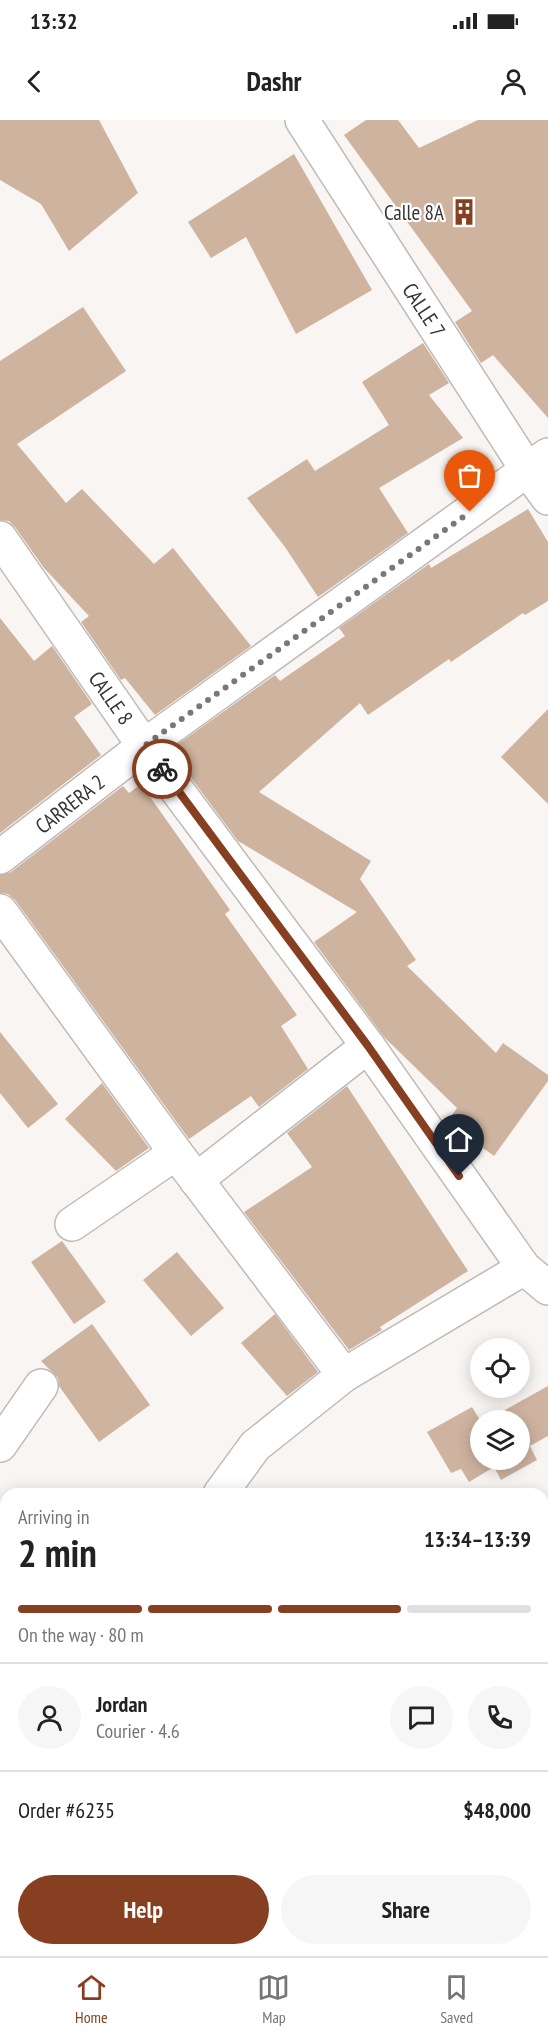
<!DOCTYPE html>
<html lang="en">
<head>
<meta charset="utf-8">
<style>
  :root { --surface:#fff; --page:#f6f6f6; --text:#222; --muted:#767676; --line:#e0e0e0; --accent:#873f21 }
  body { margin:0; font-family:"PT Sans Narrow",sans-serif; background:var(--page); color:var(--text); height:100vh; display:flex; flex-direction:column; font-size:22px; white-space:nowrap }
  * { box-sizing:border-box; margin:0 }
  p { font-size:20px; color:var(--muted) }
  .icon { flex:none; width:33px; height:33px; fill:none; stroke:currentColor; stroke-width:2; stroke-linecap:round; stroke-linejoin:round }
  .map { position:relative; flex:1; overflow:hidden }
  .details { position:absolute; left:0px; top:1368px; width:549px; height:468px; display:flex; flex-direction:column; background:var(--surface); border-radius:18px 18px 0 0; box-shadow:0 3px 15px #0003 }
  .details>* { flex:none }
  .fabs { position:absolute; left:470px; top:1218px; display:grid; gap:12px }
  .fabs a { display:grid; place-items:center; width:60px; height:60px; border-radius:50%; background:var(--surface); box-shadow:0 3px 15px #0003; font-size:30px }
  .pin { position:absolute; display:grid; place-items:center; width:51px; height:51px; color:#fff; margin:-62px -26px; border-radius:50% 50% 50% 0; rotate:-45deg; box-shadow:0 0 6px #0007 }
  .pin .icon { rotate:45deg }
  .courier { position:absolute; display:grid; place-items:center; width:60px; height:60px; margin:-30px; border:4px solid #873f21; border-radius:50%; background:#fff; color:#222; box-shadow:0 2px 8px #0007 }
  .headline em { font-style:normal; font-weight:600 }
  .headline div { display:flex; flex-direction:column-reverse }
  .headline { display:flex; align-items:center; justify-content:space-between; height:102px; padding:0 18px }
  h1 { font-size:39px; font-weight:600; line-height:45px }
  .bar { display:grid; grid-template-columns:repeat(4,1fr); gap:9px 6px; align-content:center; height:72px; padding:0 18px }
  .bar i { height:8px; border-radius:4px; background:var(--line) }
  .bar .selected { background:var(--accent) }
  .bar p { grid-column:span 4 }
  .line { display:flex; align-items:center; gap:15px; padding:0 18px; border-top:2px solid var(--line) }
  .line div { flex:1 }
  .round { display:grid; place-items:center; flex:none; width:63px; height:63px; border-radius:32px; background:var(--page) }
  .cta { display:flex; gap:12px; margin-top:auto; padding:12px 18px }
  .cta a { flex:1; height:69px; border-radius:36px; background:var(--accent); color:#fff; font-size:24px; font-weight:600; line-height:69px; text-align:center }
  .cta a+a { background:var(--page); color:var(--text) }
  .status { display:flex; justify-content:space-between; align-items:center; height:42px; padding:0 30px; background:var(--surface); direction:ltr }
  .status svg { height:16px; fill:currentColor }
  header { display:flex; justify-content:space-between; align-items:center; height:78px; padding:0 18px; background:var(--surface); font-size:27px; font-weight:600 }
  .tab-bar { display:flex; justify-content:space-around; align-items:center; height:84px; border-top:2px solid var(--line); background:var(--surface); font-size:16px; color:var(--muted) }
  .tab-bar a { display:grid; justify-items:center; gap:3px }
  .tab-bar .selected { color:var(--accent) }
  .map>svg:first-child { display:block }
  .building { fill:#ceb39f }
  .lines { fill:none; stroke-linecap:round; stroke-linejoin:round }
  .minor-casing { stroke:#bebab8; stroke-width:36 }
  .path { stroke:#9a9896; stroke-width:4; stroke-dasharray:6 3; stroke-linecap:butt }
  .minor { stroke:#fff; stroke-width:33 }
  .done { stroke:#7a7877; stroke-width:6; stroke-dasharray:0 10.8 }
  .route { stroke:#873f21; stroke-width:8 }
  .labels { text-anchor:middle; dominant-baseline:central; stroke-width:4.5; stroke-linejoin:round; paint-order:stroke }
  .poi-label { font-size:21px; fill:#363534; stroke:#fff; text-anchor:end }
  .street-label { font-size:21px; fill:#363534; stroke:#fff }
</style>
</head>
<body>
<div class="status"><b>13:32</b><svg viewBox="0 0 49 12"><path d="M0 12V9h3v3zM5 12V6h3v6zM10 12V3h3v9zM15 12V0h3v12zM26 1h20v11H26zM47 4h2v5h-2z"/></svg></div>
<header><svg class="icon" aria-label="back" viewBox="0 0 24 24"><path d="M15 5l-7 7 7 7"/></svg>Dashr<svg class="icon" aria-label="person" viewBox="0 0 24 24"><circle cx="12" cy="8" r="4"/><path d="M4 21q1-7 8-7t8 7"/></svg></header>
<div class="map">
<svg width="548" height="1836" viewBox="0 0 548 1836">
  <rect width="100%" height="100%" fill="#f8f5f3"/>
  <!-- building -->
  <g class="building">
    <path d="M 0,0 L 99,0 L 138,73 L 69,131 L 41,84 L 0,60 Z"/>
    <path d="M 366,0 L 398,0 L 419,28 L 478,0 L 548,0 L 548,298 L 493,235 L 481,243 L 455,202 L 472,191 L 344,15 Z"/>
    <path d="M 294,34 L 372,170 L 296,214 L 246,117 L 211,138 L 188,102 Z"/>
    <path d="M 83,187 L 126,251 L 17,324 L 66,383 L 82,369 L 154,444 L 173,428 L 251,526 L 155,595 L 125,558 L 121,560 L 81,502 L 89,496 L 44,448 L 15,407 L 9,401 L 0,400 L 0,241 Z"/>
    <path d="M 423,223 L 449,263 L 429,275 L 463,318 L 379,368 L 408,413 L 318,477 L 285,427 L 247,378 L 307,339 L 315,351 L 389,305 L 362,262 Z"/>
    <path d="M 528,389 L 548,422 L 548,481 L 525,495 L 523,493 L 451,542 L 449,539 L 368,595 L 360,583 L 259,672 L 371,741 L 360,759 L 416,840 L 407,846 L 496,933 L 503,923 L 548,955 L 548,961 L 494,1036 L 447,1002 L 457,988 L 384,917 L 314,822 L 357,792 L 238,721 L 175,636 L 183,630 L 178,624 L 275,555 L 280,561 L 345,516 L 339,508 L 429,444 L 431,448 Z"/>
    <path d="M 0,498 L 34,541 L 52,526 L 92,584 L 74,597 L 101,635 L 0,713 Z"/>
    <path d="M 548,589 L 548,684 L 501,637 Z"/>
    <path d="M 141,664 L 230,790 L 225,794 L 297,895 L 281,906 L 308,949 L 259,987 L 251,976 L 189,1019 L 15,780 L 8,774 L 0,773 L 0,755 L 11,752 L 123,666 L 129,673 Z"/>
    <path d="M 0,912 L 58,984 L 28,1008 L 0,973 Z"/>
    <path d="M 102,963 L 149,1028 L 116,1051 L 65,999 Z"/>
    <path d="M 347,966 L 468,1151 L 380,1207 L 382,1210 L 349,1230 L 244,1092 L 312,1047 L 287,1013 Z"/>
    <path d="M 62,1121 L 106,1182 L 74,1204 L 31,1142 Z"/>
    <path d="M 177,1132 L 224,1188 L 191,1216 L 143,1160 Z"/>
    <path d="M 275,1194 L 318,1252 L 287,1276 L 241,1223 Z"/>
    <path d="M 92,1204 L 150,1285 L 99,1322 L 59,1266 L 58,1258 L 41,1241 Z"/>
    <path d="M 548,1266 L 548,1316 L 530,1326 L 537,1340 L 501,1360 L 494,1347 L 469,1362 L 461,1349 L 451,1353 L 427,1312 L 472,1287 L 480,1300 L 480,1340 L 519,1340 L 519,1300 L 487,1300 Z"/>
  </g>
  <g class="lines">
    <defs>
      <g id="minor">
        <path d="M 302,0 L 528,351 L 548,378"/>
        <path d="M 0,418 L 144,626 L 368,926 L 524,1148 L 548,1168"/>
        <path d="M 0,737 L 144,626 L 548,335"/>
        <path d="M 0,791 L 176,1033 L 344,1255"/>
        <path d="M 196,1060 L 368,926"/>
        <path d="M 72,1104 L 176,1033"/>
        <path d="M 0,1325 L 41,1266"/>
        <path d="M 220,1374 L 255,1326 L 344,1255 L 524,1148"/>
        <path d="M 0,1626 L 6,1630"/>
      </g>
    </defs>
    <!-- minor casing -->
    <use href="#minor" class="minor-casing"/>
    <!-- path -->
    <path class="path" d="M 195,1836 L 196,1830"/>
    <!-- minor -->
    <use href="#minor" class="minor"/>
  </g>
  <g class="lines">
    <!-- done -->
    <path class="done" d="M 162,649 L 144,626 L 470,392"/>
    <!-- route -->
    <path class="route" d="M 162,649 L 368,926 L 459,1056"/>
  </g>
  <!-- icons -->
  <defs>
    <symbol id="building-bare" viewBox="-9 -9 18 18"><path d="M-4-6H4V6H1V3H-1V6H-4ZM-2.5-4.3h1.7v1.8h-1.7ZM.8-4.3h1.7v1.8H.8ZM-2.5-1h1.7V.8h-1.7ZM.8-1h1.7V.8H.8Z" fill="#873f21" stroke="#fff" stroke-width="2.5" paint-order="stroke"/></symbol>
  </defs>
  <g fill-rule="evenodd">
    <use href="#building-bare" x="445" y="73" width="38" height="38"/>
  </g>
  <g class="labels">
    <!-- poi labels -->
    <g class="poi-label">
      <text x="444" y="92">Calle 8A</text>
    </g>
    <!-- street labels -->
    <g class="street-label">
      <text transform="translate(424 190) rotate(57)">CALLE 7</text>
      <text transform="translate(111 578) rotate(55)">CALLE 8</text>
      <text transform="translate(70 684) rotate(-38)">CARRERA 2</text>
    </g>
  </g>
</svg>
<div class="fabs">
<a><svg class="icon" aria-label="locate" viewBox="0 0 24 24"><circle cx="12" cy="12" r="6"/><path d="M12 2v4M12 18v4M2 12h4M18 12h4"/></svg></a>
<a><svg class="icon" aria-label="layers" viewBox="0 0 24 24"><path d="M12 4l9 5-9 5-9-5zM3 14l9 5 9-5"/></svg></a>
</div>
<div class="pin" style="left:470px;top:392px;background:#ea580c"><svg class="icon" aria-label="bag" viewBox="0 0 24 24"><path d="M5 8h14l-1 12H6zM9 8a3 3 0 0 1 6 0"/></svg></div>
<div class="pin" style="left:459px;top:1056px;background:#1f2937"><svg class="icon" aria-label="home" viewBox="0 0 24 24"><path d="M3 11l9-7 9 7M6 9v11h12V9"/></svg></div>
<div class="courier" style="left:162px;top:649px"><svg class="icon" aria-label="bike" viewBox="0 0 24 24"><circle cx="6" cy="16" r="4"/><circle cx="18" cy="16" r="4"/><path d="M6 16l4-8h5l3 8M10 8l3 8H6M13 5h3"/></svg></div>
<section class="details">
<div class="headline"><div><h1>2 min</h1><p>Arriving in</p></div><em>13:34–13:39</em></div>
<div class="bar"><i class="selected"></i><i class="selected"></i><i class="selected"></i><i></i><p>On the way · 80 m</p></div>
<div class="line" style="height:108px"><a class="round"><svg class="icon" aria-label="person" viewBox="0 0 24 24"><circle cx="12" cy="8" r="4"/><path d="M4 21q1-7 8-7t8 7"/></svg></a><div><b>Jordan</b><p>Courier · 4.6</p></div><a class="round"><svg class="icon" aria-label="chat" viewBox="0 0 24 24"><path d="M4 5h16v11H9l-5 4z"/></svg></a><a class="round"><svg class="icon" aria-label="phone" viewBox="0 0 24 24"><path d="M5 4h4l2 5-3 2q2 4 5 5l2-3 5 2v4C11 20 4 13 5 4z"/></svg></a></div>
<div class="line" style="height:78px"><div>Order #6235</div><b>$48,000</b></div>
<div class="cta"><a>Help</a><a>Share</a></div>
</section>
</div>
<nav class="tab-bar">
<a class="selected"><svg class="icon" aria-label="home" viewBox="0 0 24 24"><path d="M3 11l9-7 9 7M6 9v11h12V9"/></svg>Home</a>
<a><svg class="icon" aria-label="map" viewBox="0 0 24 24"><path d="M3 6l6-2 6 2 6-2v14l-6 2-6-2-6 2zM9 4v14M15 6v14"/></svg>Map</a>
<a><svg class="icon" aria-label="saved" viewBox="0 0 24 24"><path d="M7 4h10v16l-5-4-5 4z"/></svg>Saved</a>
</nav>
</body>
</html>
